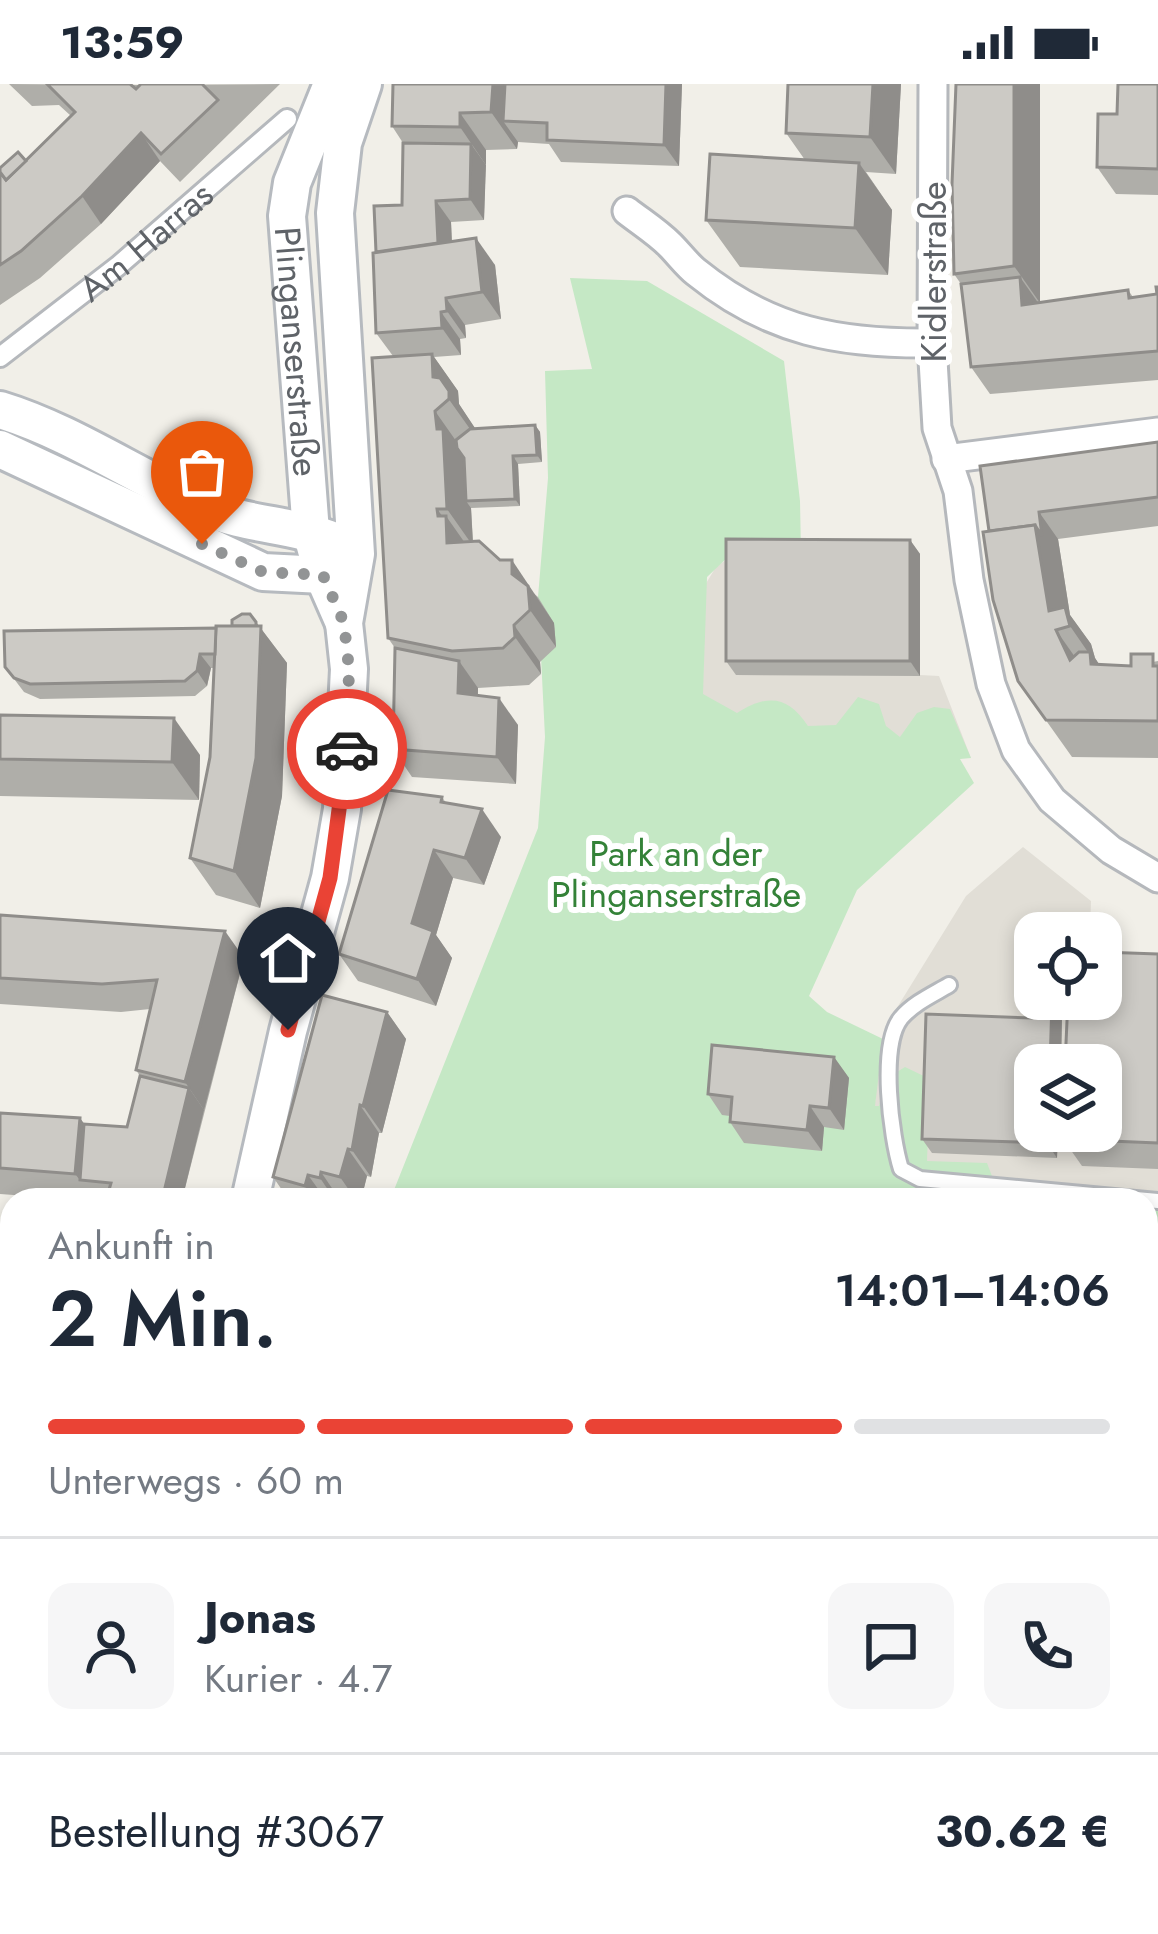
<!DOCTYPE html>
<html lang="de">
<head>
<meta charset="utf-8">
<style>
  :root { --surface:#fff; --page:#f6f6f7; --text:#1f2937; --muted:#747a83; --line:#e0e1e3; --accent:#ea4335 }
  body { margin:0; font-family:Jost,sans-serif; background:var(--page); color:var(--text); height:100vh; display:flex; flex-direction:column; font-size:45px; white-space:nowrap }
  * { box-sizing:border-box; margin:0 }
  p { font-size:39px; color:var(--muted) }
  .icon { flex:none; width:66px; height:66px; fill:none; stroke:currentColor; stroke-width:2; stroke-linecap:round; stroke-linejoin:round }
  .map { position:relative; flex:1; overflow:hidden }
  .drawer { position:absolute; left:0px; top:1104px; width:1158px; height:747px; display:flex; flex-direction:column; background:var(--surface); border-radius:36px 36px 0 0; box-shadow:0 6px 18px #0003 }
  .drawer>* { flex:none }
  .tools { position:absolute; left:1014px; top:828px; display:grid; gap:24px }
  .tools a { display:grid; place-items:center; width:108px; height:108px; border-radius:24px; background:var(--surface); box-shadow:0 6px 18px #0003; font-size:60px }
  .pin { position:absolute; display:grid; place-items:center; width:102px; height:102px; color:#fff; margin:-123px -51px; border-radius:50% 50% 50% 0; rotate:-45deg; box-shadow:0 0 12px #0007 }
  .pin .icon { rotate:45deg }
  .courier { position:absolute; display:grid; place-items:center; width:120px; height:120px; margin:-60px; border:9px solid #ea4335; border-radius:50%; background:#fff; color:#222; box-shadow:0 3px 15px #0007 }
  .overview em { font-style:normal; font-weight:600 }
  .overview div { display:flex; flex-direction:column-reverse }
  .overview { display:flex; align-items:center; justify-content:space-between; height:204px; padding:0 48px }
  h1 { font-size:78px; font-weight:600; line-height:90px }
  .bar { display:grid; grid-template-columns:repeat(4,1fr); gap:18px 12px; align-content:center; height:144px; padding:0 48px }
  .bar i { height:15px; border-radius:9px; background:var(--line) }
  .bar .selected { background:var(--accent) }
  .bar p { grid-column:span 4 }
  .line { display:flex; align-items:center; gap:30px; padding:0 48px; border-top:3px solid var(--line) }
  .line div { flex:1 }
  .round { display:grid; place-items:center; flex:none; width:126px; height:126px; border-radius:24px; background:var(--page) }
  .status { display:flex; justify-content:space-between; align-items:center; height:84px; padding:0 60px; background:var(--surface); direction:ltr }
  .status svg { height:33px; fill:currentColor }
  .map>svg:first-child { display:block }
  .education { fill:#e1ded6; fill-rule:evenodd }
  .green { fill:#c5e8c5 }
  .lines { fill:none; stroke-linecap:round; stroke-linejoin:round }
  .service-casing { stroke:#b5b8bc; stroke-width:20 }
  .pedestrian-casing { stroke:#b5b8bc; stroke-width:24 }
  .minor-casing { stroke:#b5b8bc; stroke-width:33 }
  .secondary-casing { stroke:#b6babf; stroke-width:42 }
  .service { stroke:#fff; stroke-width:14 }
  .pedestrian { stroke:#fff; stroke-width:18 }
  .minor { stroke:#fff; stroke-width:27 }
  .secondary { stroke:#fff; stroke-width:36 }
  .wall { fill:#afaea9 }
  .shaded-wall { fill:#8f8d8a }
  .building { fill:#cccac5; stroke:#8f8d8a; stroke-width:3 }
  .done { stroke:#929495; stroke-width:12; stroke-dasharray:0 21.6 }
  .route { stroke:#ea4335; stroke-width:15 }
  .labels { text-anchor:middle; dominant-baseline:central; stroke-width:12; stroke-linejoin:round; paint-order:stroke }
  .street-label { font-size:36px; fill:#5f6368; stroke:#fff }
  .park-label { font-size:36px; fill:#348238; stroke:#fff }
</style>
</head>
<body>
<div class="status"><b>13:59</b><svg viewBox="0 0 49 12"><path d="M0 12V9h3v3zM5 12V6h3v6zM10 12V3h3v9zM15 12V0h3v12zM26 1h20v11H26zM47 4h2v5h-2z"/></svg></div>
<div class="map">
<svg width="1158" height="1850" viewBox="0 0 1158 1850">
  <rect width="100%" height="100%" fill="#f1efe8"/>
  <!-- education -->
  <g class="education">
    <path d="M 736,469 L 920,470 L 920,591 L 939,592 L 971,674 L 702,645 L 705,501 L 716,483 Z"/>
    <path d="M 1023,763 L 1091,817 L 1090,849 L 1035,849 L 1035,915 L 1101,915 L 1158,875 L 1158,1129 L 1146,1116 L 869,1102 L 878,977 L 890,935 L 966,812 ZM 1035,981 L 1101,981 L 1101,1047 L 1035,1047 Z"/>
  </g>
  <!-- green -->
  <g class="green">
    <path d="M 570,194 L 647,197 L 784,277 L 800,417 L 801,469 L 728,473 L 707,493 L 703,610 L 737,629 C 767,610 788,611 808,642 L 836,641 L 858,613 L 879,620 L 886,642 L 900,653 L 917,629 L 934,623 L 950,625 L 971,674 L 960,675 L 974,699 L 857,806 L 809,912 L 827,928 L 883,955 L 875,1022 L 879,1022 L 884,996 L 905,983 L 930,995 L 927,1077 L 987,1079 L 998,1108 L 1086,1116 L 390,1116 L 538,744 L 545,653 L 538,513 L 548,394 L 545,287 L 592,285 Z"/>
    <path d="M 1146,1122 L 1158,1123 L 1158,1850 L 191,1850 L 191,1839 L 1146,1839 Z"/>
  </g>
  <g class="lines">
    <defs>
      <path id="service" d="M 949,901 C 932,911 914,919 901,934 C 879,961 891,1053 901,1085 L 920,1095 L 1158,1117"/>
      <g id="pedestrian">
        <path id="s1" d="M 0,273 L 118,182 L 287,35"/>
      </g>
      <g id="minor">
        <path d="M 933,0 L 932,259 L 937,344 L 958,407 L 969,496 L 991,600 L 1016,666 L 1052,716 L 1111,766 L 1158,794"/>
        <path d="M 627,127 C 641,138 657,148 670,161 C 679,170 687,181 696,188 C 770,248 840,260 932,259"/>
        <path d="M 946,375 L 1158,348"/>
        <path d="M 0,1690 L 12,1691"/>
      </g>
      <g id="secondary">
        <path id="s2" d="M 332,0 L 292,99 L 287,132 L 311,448 L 323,491 L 344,539"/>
        <path d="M 0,326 C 72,348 136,393 205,423 C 245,441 290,440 332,456"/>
        <path d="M 0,365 L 263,488 L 323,491 L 343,479"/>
        <path d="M 250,1116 L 288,947 L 330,794 L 342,725 L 349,585 L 344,539 L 356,470 L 335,129 L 343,59 L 363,0"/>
        <path d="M 137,1839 L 137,1850"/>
        <path d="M 63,1850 L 64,1839"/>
      </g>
    </defs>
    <!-- service casing -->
    <use href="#service" class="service-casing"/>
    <!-- pedestrian casing -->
    <use href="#pedestrian" class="pedestrian-casing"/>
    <!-- minor casing -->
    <use href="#minor" class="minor-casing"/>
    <!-- secondary casing -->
    <use href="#secondary" class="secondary-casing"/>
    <!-- service -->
    <use href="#service" class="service"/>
    <!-- pedestrian -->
    <use href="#pedestrian" class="pedestrian"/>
    <!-- minor -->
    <use href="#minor" class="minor"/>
    <!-- secondary -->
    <use href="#secondary" class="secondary"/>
  </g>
  <!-- wall -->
  <g class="wall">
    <path d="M 9,0 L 139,1 L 280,0 L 180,98 L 160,77 L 101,140 L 40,194 L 0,221 L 0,84 L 26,77 L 71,32 L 59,21 L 32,22 Z"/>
    <path d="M 393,0 L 682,0 L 679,82 L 561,78 L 549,60 L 518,58 L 517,65 L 486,66 L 484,136 L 451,138 L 452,158 L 495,181 L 501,235 L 465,241 L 466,254 L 460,255 L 461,271 L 434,273 L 458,307 L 459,320 L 475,345 L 535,341 L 540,348 L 542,378 L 518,380 L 520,422 L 471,424 L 473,457 L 538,513 L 554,539 L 556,563 L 540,578 L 541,590 L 529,601 L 478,604 L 478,611 L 518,641 L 516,700 L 412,693 L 393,665 L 395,564 L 388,554 L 393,272 L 376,249 L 376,168 L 402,121 L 403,59 L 392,42 Z"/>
    <path d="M 901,0 L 896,90 L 866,88 L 892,126 L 888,191 L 740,183 L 706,136 L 805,76 L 786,49 Z"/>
    <path d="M 956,0 L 1040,0 L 1040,218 L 1128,206 L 1133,213 L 1157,210 L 1158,203 L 1158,296 L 990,310 L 971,283 L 961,200 L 954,190 Z"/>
    <path d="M 1158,0 L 1158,111 L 1116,110 L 1097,83 L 1117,30 Z"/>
    <path d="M 1158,358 L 1158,442 L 1058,455 L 1070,531 L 1091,560 L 1095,574 L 1099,581 L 1131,582 L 1158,577 L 1158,674 L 1072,673 L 1018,597 L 989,447 Z"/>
    <path d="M 910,456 L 920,470 L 920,592 L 736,591 L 726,577 Z"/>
    <path d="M 259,542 L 287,579 L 282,712 L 260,824 L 216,811 L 190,774 L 210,673 L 214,584 L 211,584 L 207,602 L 195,612 L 40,615 L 24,608 L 5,583 L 216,544 Z"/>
    <path d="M 0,631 L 200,671 L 199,716 L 0,712 Z"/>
    <path d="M 442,713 L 446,719 L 501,753 L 484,801 L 453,794 L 436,851 L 452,874 L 436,922 L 358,897 L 339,870 Z"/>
    <path d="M 0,831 L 244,874 L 182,1116 L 83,1116 L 0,1110 L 0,1029 L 80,1034 L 84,1040 L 127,1043 L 140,992 L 136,986 L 150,925 L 121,928 L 0,920 Z"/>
    <path d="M 1158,870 L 1158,1085 L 1082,1082 L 1063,1055 Z"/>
    <path d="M 1052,917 L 1062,931 L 1061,981 L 1035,981 L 1058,1047 L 1057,1074 L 932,1069 L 922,1055 L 1032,934 Z"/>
    <path d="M 387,928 L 406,955 L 382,1049 L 379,1049 L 371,1093 L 367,1092 L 361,1116 L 289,1116 L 273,1093 Z"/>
    <path d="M 834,973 L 849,994 L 844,1046 L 824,1043 L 822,1067 L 744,1059 L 730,1038 L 730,1032 L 722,1031 L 708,1010 Z"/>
    <path d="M 0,1189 L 5,1190 L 12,1198 L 12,1271 L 0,1271 Z"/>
    <path d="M 0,1356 L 12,1361 L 12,1431 L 0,1431 Z"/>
    <path d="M 12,1493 L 12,1660 L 0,1659 L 0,1522 L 4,1523 Z"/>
  </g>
  <!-- shaded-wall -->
  <g class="shaded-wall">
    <path d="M 493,0 L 510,0 L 503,37 L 518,58 L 517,65 L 491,28 Z"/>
    <path d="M 666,0 L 682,0 L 679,82 L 664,61 Z"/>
    <path d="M 873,0 L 901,0 L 896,90 L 870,53 Z"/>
    <path d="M 1014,0 L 1040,0 L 1040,219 L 1014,182 Z"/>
    <path d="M 460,29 L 486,66 L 486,81 L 460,43 Z"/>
    <path d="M 141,49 L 160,77 L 101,140 L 82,112 Z"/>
    <path d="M 471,60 L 486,81 L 484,136 L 470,115 Z"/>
    <path d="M 859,79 L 892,126 L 888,191 L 855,144 Z"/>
    <path d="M 436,117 L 451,138 L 453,187 L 439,166 Z"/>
    <path d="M 476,154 L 495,181 L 501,235 L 482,208 Z"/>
    <path d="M 1020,193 L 1039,220 L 1022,221 Z"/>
    <path d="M 446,214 L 465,241 L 466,254 L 447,227 Z"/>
    <path d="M 441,228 L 460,255 L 461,271 L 442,244 Z"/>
    <path d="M 432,270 L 458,307 L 459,320 L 475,344 L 475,352 L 433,293 Z"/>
    <path d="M 435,327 L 461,364 L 469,382 L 466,417 L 471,424 L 473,462 L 447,425 Z"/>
    <path d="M 535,341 L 540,348 L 542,378 L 537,371 Z"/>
    <path d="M 513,372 L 518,380 L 520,422 L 515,415 Z"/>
    <path d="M 437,425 L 446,437 L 446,432 L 472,469 L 447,459 L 438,432 Z"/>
    <path d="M 1039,428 L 1058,455 L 1070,531 L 1091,560 L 1095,574 L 1116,605 L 1091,580 L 1090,571 L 1070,542 L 1049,527 L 1035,441 Z"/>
    <path d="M 910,456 L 920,470 L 920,592 L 910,577 Z"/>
    <path d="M 512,476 L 554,539 L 556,563 L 530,526 L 512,490 Z"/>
    <path d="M 256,538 L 287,579 L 282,712 L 260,824 L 234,787 Z"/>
    <path d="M 514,541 L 540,578 L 541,590 L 515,553 Z"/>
    <path d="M 1056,546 L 1082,583 L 1070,576 Z"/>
    <path d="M 200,570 L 211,584 L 207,602 L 197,587 Z"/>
    <path d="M 459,577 L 478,604 L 477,636 L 458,609 Z"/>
    <path d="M 499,614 L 518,641 L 516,700 L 497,673 Z"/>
    <path d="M 174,634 L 200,671 L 199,716 L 172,678 Z"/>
    <path d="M 482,725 L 501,753 L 484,801 L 465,774 Z"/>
    <path d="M 434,766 L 453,794 L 436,851 L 452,874 L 436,922 L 417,895 L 412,839 Z"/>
    <path d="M 225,847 L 244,874 L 204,1026 L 185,998 Z"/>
    <path d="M 1052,917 L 1062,931 L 1061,981 L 1050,981 Z"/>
    <path d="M 387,928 L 406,955 L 382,1049 L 363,1022 Z"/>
    <path d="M 834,973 L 849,994 L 844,1046 L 829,1024 Z"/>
    <path d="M 189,1004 L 204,1026 L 182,1116 L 162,1116 Z"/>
    <path d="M 360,1021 L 379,1049 L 371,1093 L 352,1066 Z"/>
    <path d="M 810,1022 L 824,1043 L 822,1067 L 807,1046 Z"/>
    <path d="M 80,1034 L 99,1061 L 80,1096 L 75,1090 Z"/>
    <path d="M 1048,1047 L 1058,1047 L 1057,1074 L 1047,1059 Z"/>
    <path d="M 348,1065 L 367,1092 L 361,1116 L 356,1116 L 340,1093 Z"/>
    <path d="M 321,1088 L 340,1116 L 335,1116 L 320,1094 Z"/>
    <path d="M 308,1091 L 326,1116 L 314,1116 L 305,1102 Z"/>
    <path d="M 9,1357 L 12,1361 L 12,1411 L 10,1411 L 5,1405 Z"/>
    <path d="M 2,1767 L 12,1781 L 0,1843 L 0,1775 Z"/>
  </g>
  <!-- building -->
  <g class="building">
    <path d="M 47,0 L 130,0 L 136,5 L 141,0 L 202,0 L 218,16 L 161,70 L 141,49 L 82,112 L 21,167 L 0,181 L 0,88 L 6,96 L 75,28 Z"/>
    <path d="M 393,0 L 493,0 L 491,28 L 460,29 L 460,43 L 392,42 Z"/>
    <path d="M 505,0 L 666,0 L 664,61 L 547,56 L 547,39 L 503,37 Z"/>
    <path d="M 788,0 L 873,0 L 870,53 L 786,49 Z"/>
    <path d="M 956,0 L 1014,0 L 1014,182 L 954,190 L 952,100 Z"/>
    <path d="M 1118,0 L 1158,0 L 1158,85 L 1097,83 L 1098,30 L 1117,30 Z"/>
    <path d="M 403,59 L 471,60 L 470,115 L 436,117 L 438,159 L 376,168 L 374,122 L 402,121 Z"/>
    <path d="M 18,68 L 26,77 L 6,96 L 0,88 L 0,84 Z"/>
    <path d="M 710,70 L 859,79 L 855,144 L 706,136 Z"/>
    <path d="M 476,154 L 482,208 L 446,214 L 447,227 L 441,228 L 442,244 L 376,249 L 373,169 Z"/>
    <path d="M 1020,193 L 1022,221 L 1128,206 L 1129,214 L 1157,210 L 1156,203 L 1158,203 L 1158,267 L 971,283 L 961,200 Z"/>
    <path d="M 432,270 L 433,293 L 440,294 L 449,307 L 449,315 L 435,327 L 437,345 L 443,345 L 447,425 L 437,425 L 438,432 L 446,432 L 447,459 L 479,457 L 500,476 L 512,476 L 512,490 L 528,502 L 530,526 L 514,541 L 515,553 L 503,564 L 452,567 L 388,554 L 372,274 Z"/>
    <path d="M 535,341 L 537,371 L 513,372 L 515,415 L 466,417 L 464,374 L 457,364 L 456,356 L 470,345 Z"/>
    <path d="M 1158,358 L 1158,413 L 1039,428 L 1042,452 L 1035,441 L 989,447 L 980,382 Z"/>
    <path d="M 1035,441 L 1049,527 L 1065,523 L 1070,542 L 1056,546 L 1070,576 L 1079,568 L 1090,568 L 1091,580 L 1131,582 L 1131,570 L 1153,570 L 1153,582 L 1158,582 L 1158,637 L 1046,636 L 1018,597 L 993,516 L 983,448 Z"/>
    <path d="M 726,455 L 910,456 L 910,577 L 726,577 Z"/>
    <path d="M 242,530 L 250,530 L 256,538 L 256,542 L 232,542 L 232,536 Z"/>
    <path d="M 216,542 L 261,542 L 256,674 L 234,787 L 190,774 L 210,673 Z"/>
    <path d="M 216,544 L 215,570 L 200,570 L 197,587 L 185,597 L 30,600 L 14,594 L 5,583 L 4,547 Z"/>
    <path d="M 395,564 L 459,577 L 458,609 L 499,614 L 497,673 L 393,665 Z"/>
    <path d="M 0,631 L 174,634 L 172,678 L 0,675 Z"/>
    <path d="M 388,706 L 442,713 L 441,718 L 482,725 L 465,774 L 434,766 L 412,839 L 433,847 L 417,895 L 339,870 Z"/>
    <path d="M 0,831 L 225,847 L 185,998 L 136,986 L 157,896 L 102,900 L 0,894 Z"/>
    <path d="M 1101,868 L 1158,870 L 1158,1059 L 1063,1055 L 1063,1047 L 1101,1047 L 1101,981 L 1065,981 L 1068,915 L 1101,915 Z"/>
    <path d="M 322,911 L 387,928 L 363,1022 L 360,1021 L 352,1066 L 348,1065 L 340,1093 L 321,1088 L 320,1094 L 308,1091 L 305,1102 L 273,1093 Z"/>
    <path d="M 1033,916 L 1052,917 L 1050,981 L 1035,981 L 1035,1047 L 1048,1047 L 1047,1059 L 922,1055 L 926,930 L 1032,934 Z"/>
    <path d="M 712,961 L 834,973 L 829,1024 L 810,1022 L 807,1046 L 730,1038 L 732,1013 L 708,1010 Z"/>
    <path d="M 140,992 L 189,1004 L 162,1116 L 106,1116 L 111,1099 L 80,1096 L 84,1040 L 127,1043 Z"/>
    <path d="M 0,1029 L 80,1034 L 75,1090 L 0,1084 Z"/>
    <path d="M 0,1189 L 5,1190 L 5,1197 L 12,1198 L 12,1246 L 0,1245 Z"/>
    <path d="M 0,1356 L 9,1357 L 5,1405 L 0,1405 Z"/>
    <path d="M 12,1493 L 12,1641 L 0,1640 L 0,1599 L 5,1575 L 0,1575 L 0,1522 L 4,1523 Z"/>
  </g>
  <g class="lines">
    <!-- done -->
    <path class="done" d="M 202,460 L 263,488 L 323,491 L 344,539 L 349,585 L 347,665"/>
    <!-- route -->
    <path class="route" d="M 288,946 L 330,794 L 347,665"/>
  </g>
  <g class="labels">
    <!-- street labels -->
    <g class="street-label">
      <text stroke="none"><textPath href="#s1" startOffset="186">Am Harras</textPath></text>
      <text transform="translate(933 188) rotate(-90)">Kidlerstraße</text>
      <text stroke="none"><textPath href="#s2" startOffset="276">Plinganserstraße</textPath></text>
    </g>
    <!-- park labels -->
    <g class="park-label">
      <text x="676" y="769">Park an der<tspan x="676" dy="41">Plinganserstraße</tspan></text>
    </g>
  </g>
</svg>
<div class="tools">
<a><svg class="icon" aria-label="locate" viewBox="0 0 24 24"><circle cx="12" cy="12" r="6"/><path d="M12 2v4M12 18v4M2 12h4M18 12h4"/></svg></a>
<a><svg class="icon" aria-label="layers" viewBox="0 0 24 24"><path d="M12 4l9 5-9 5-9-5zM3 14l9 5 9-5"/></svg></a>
</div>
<div class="pin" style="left:202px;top:460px;background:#ea580c"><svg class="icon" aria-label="bag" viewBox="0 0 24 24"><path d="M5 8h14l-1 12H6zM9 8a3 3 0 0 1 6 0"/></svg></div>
<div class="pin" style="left:288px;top:946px;background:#1f2937"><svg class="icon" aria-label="home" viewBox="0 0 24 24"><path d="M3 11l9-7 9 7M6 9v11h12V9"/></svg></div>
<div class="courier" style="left:347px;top:665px"><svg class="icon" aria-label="car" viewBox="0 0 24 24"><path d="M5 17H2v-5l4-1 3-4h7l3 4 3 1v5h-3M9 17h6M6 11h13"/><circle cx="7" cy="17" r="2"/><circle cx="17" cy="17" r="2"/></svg></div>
<section class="drawer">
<div class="overview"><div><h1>2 Min.</h1><p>Ankunft in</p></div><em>14:01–14:06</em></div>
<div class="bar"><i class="selected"></i><i class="selected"></i><i class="selected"></i><i></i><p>Unterwegs · 60 m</p></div>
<div class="line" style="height:216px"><a class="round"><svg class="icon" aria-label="person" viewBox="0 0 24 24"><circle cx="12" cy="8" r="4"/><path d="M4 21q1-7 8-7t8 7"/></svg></a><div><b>Jonas</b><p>Kurier · 4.7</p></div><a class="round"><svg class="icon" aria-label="chat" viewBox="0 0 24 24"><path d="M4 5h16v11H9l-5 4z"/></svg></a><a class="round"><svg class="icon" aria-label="phone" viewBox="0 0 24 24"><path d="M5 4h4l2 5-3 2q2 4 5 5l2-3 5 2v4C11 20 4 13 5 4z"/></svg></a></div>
<div class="line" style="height:156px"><div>Bestellung #3067</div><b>30.62 €</b></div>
</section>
</div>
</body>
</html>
